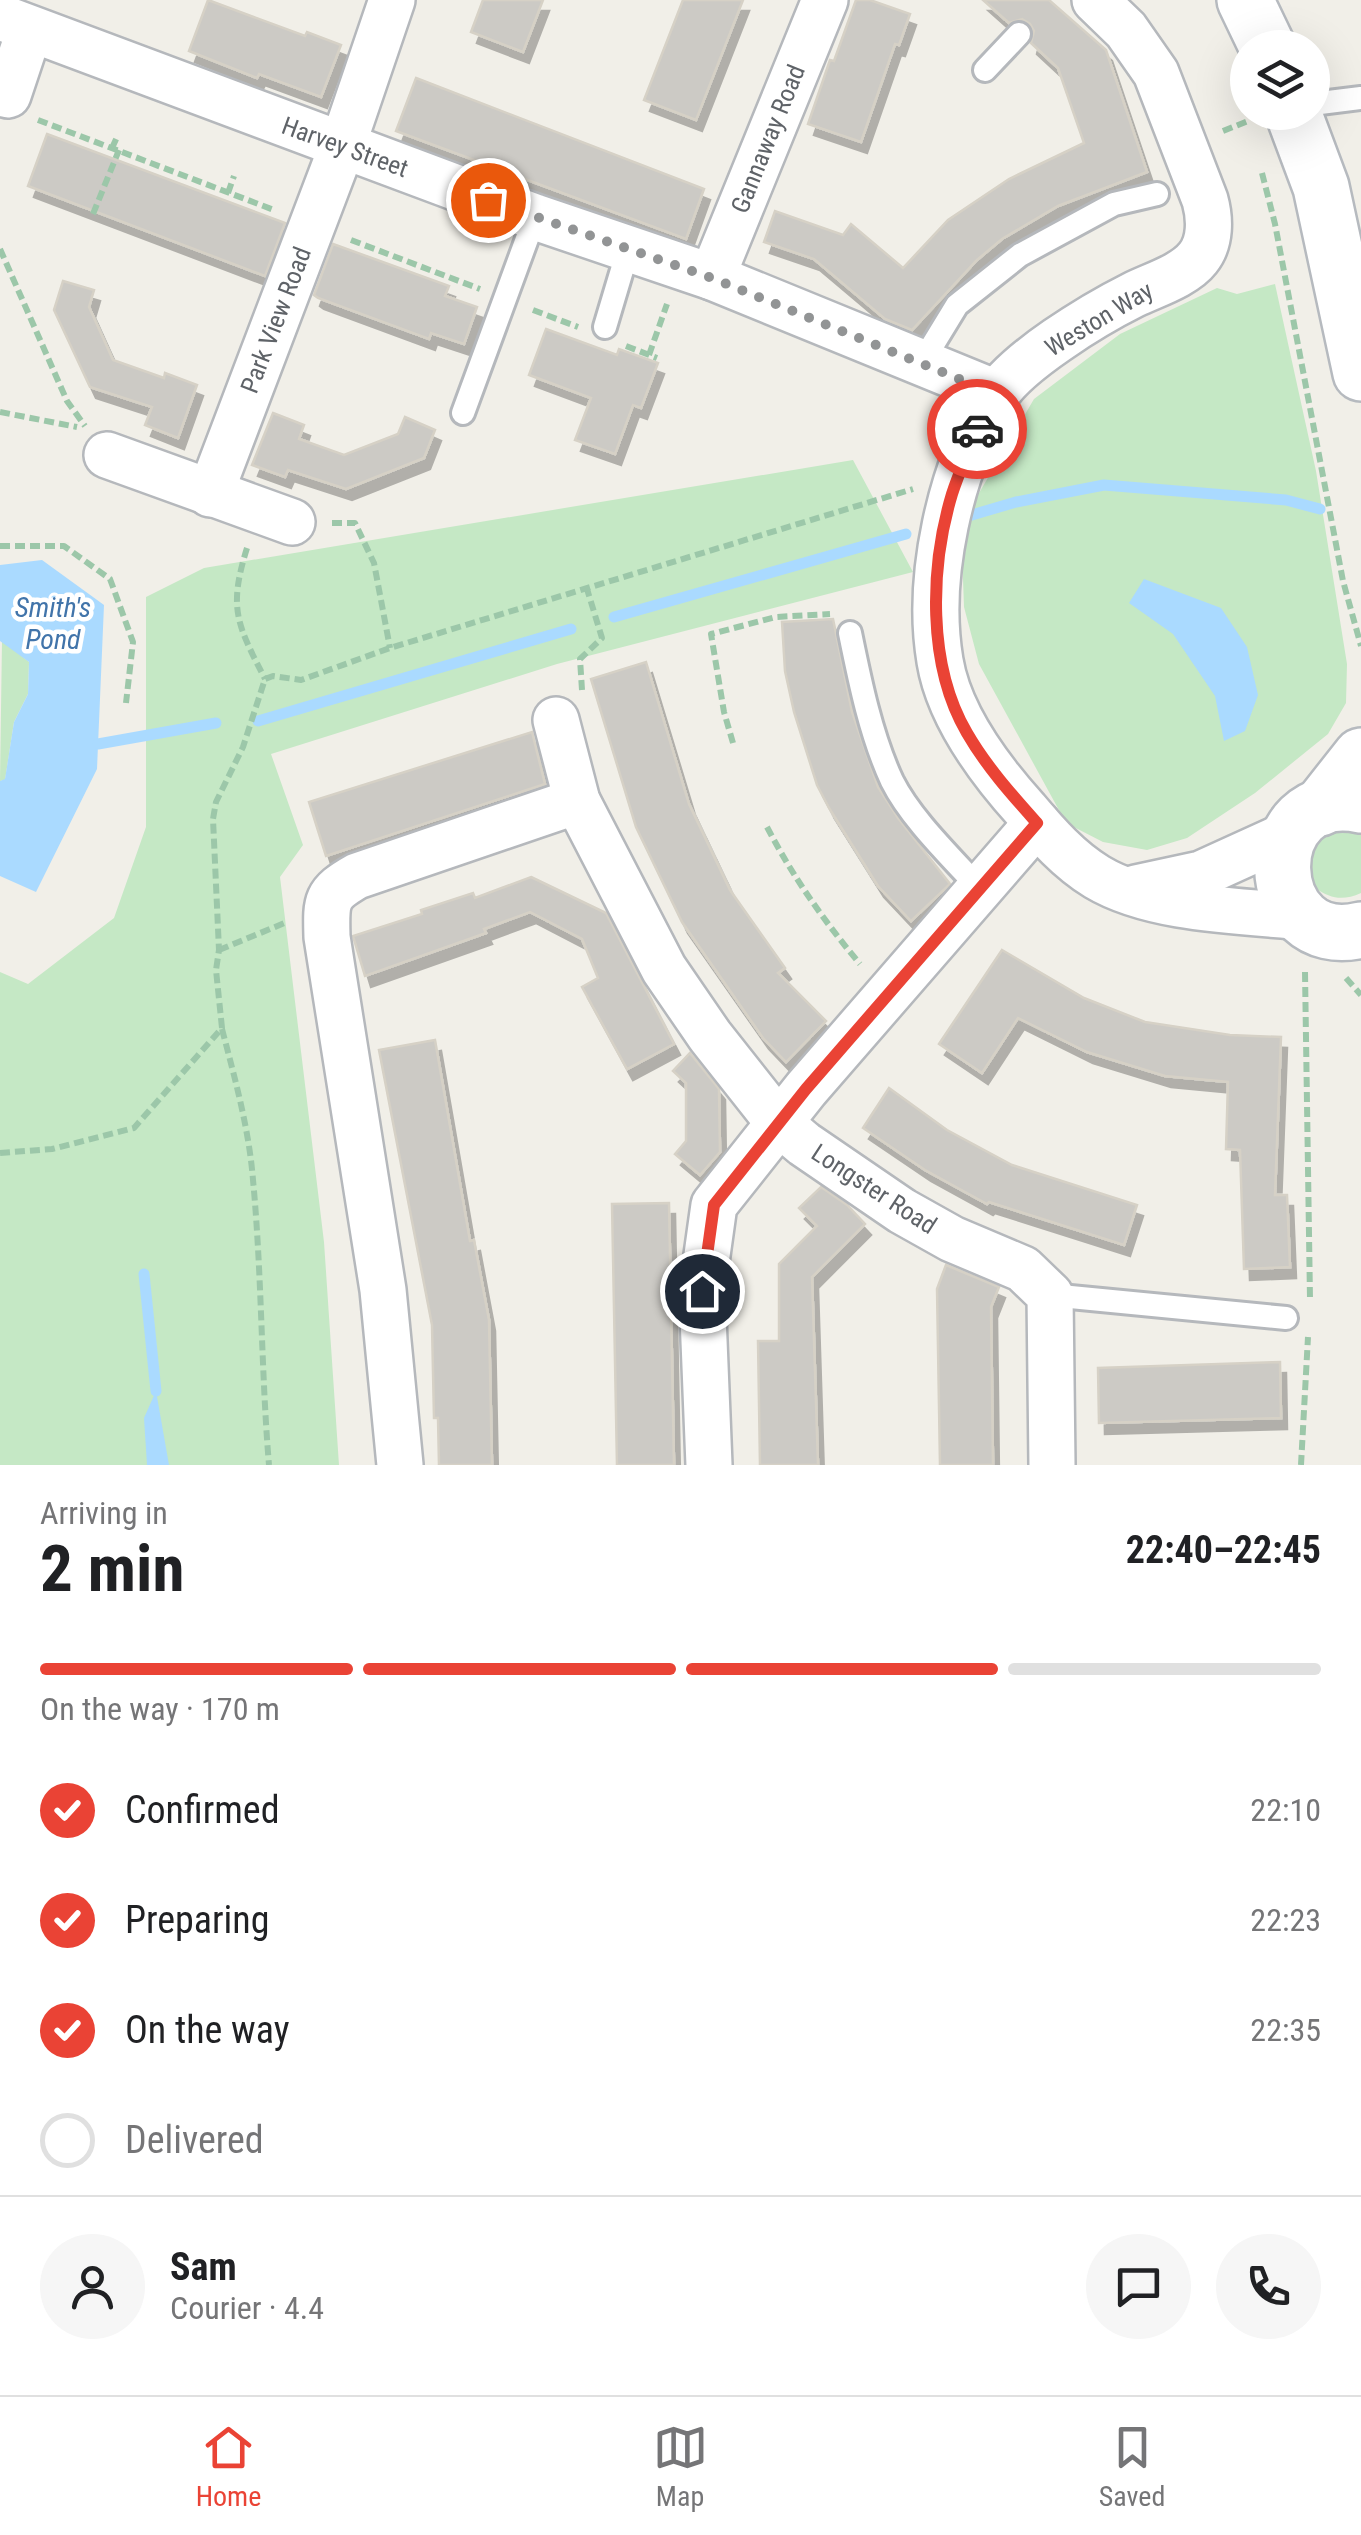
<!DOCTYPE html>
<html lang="en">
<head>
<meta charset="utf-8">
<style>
  :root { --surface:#fff; --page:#f6f6f6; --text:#202124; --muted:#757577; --line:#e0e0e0; --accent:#ea4335 }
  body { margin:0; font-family:"Roboto Condensed",sans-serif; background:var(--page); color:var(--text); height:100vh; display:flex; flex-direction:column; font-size:38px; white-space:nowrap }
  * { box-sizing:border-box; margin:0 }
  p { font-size:32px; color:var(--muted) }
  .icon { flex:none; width:55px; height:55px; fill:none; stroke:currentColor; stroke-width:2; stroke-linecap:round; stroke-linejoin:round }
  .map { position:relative; height:1465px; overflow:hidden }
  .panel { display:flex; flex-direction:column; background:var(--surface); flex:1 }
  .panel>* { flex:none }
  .buttons { position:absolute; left:1230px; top:30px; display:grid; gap:20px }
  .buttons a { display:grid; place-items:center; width:100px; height:100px; border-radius:50%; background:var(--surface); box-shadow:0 10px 40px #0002; font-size:50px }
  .pin { position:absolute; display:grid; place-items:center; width:85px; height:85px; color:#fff; margin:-42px; border:5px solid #fff; border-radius:50%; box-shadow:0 2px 10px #0007 }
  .courier { position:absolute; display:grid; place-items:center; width:100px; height:100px; margin:-50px; border:8px solid #ea4335; border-radius:50%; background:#fff; color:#222; box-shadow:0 2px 12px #0007 }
  .head em { font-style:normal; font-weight:700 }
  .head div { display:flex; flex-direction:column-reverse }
  .head { display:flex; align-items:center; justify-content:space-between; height:170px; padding:0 40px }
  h1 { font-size:65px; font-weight:700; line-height:75px }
  .bar { display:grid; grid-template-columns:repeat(4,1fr); gap:15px 10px; align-content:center; height:120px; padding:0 40px }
  .bar i { height:12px; border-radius:8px; background:var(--line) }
  .bar .current { background:var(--accent) }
  .bar p { grid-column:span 4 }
  .line { display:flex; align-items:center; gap:25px; padding:0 40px; border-top:2px solid var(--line) }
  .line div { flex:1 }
  .round { display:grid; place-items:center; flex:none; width:105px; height:105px; border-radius:52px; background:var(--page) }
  ol { padding:0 40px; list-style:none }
  li { display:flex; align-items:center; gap:30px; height:110px }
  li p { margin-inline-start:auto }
  li .icon { padding:10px; border-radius:50%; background:var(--accent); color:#fff; stroke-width:4 }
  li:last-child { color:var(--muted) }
  li i { width:55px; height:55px; border:5px solid var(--line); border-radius:50% }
  .tabs { display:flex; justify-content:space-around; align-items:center; height:140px; border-top:2px solid var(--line); background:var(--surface); font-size:28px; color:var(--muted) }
  .tabs a { display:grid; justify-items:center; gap:5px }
  .tabs .current { color:var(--accent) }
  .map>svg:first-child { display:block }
  .green { fill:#c5e8c5 }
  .water { fill:#aadaff }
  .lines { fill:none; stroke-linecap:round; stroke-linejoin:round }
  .stream { stroke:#aadaff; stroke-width:11 }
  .building { fill:#cccac5; stroke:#d6d1c6; stroke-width:2.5; filter:url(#shadow) }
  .lane-casing { stroke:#b5b8bc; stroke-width:28 }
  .street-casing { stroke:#b5b8bc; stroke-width:50 }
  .secondary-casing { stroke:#b6babf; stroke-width:60 }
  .path { stroke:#9cc7a9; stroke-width:6; stroke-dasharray:10 5; stroke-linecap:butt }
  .lane { stroke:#fff; stroke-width:22 }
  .street { stroke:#fff; stroke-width:45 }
  .secondary { stroke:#fff; stroke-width:55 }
  .done { stroke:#929495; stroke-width:10; stroke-dasharray:0 18 }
  .route { stroke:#ea4335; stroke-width:12 }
  .labels { text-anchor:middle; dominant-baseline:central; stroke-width:9; stroke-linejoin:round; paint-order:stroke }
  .street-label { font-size:25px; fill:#5f6368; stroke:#fff }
  .water-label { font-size:28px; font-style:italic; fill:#4174aa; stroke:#fff }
</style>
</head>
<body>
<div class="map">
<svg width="1361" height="1465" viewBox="0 0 1361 1465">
  <defs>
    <filter id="shadow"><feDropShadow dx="6" dy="11" stdDeviation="0" flood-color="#0004"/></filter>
  </defs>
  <rect width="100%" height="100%" fill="#f1efe8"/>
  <!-- green -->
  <g class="green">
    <path d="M 1275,284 L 1316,471 L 1347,664 L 1346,703 L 1328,734 L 1255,793 L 1187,838 L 1147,850 L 1103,842 L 1066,823 L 979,664 L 964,607 L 962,552 L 965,517 L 1034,399 L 1120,334 L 1217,288 L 1237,294 Z"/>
    <path d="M 853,460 L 913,572 L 557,664 L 271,754 L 303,845 L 280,877 L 324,1242 L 339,1465 L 0,1465 L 0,972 L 28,984 L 114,918 L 146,827 L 146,597 L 204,568 Z"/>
    <path d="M 2,640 L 29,662 L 28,694 L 14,722 L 5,780 L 0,781 Z"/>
    <path d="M 1361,831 L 1361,893 C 1343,901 1331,899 1315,888 L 1305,853 L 1319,832 Z"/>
  </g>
  <!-- water -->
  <g class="water">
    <path d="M 42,560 L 104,605 L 97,769 L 36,892 L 0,876 L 0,781 L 5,779 L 14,722 L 28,694 L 29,662 L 0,641 L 0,565 Z"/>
    <path d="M 1144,579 L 1221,608 L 1247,647 L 1258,695 L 1245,731 L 1224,741 L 1215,696 L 1173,634 L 1129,603 Z"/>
    <path d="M 156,1391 L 169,1465 L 147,1465 L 144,1418 Z"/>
  </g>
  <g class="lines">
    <!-- stream -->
    <g class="stream">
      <path d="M 965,517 L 1016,502 L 1104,485 L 1286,500 L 1320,509"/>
      <path d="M 614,617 L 906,534"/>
      <path d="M 258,721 L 571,629"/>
      <path d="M 98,744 L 216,723"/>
      <path d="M 144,1274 L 156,1391"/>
    </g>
  </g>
  <!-- building -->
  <g class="building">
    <path d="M 208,0 L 305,36 L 307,32 L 341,45 L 321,97 L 259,74 L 257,78 L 189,51 Z"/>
    <path d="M 483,0 L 543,0 L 523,52 L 471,32 Z"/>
    <path d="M 683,0 L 743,0 L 696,120 L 644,100 Z"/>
    <path d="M 856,0 L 870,0 L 910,14 L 899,45 L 895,44 L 861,142 L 808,124 L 830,60 L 834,61 Z"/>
    <path d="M 983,0 L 1049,0 L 1106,50 L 1147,172 L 1058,206 L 1002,239 L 977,260 L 912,330 L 885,319 L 814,259 L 764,242 L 775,211 L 843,235 L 851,224 L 903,268 L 948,220 L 1009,179 L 1084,143 L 1058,68 L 1031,43 L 1034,31 L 1030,24 L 1022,19 L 1009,23 Z"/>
    <path d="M 416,78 L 704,189 L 686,239 L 396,131 Z"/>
    <path d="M 47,134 L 285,223 L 265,276 L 28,186 Z"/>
    <path d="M 333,244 L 449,286 L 445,296 L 477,307 L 464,344 L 431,333 L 429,339 L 318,298 L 314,295 Z"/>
    <path d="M 63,281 L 94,290 L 89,307 L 113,360 L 164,378 L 165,373 L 197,385 L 178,438 L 145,425 L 152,407 L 90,387 L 54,310 Z"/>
    <path d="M 546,329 L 617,355 L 619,349 L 658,363 L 641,408 L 633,405 L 615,454 L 575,440 L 591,398 L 529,375 Z"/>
    <path d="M 273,413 L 304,425 L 299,439 L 344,455 L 398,434 L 405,417 L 435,430 L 424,458 L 346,489 L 288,470 L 285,477 L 252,465 Z"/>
    <path d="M 833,619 L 852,712 L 878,787 L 898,818 L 950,884 L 911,921 L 878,886 L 829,808 L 817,785 L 794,712 L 785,671 L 782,622 Z"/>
    <path d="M 646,662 L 689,804 L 730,890 L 785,968 L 778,973 L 826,1021 L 786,1062 L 763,1038 L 682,922 L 636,827 L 591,679 Z"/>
    <path d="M 532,732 L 545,784 L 326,856 L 309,802 Z"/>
    <path d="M 531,877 L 606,913 L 674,1044 L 627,1069 L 582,987 L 598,978 L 582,939 L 530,912 L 484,929 L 486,933 L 365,976 L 353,936 L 422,914 L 421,910 L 473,893 L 475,898 Z"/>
    <path d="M 1002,950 L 1084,998 L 1145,1022 L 1230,1035 L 1281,1037 L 1275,1195 L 1287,1195 L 1290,1267 L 1244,1269 L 1240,1150 L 1226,1149 L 1228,1082 L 1165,1076 L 1087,1052 L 1018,1018 L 982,1073 L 939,1044 Z"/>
    <path d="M 435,1040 L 470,1241 L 474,1240 L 489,1320 L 492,1465 L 439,1465 L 438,1418 L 434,1418 L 432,1325 L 379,1050 Z"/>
    <path d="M 690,1053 L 719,1089 L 720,1152 L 700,1175 L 675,1154 L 686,1141 L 686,1083 L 673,1071 Z"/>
    <path d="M 889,1088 L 947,1130 L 1012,1165 L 1137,1205 L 1124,1245 L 989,1202 L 987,1204 L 925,1170 L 863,1128 Z"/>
    <path d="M 821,1187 L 847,1205 L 865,1224 L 812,1277 L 818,1465 L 760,1465 L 758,1341 L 779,1341 L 779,1264 L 817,1226 L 799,1208 Z"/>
    <path d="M 669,1203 L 674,1465 L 617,1465 L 612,1204 Z"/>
    <path d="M 946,1265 L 999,1287 L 991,1307 L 993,1465 L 940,1465 L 937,1289 Z"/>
    <path d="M 1280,1362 L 1281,1418 L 1099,1423 L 1098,1368 Z"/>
  </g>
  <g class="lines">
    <defs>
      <g id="lane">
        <path d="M 985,70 L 1019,34"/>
        <path d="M 1312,104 L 1361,98"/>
        <path d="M 605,327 L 628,250"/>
        <path d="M 921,364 L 957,305 L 1020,255 L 1114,204 L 1157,194"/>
        <path d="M 463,413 L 535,217"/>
        <path d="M 850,633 C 860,682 871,736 892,781 C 911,819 951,857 980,889"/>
        <path d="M 1050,1295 L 1286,1318"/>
      </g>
      <g id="street">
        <path d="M 1095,0 L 1126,30 L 1156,73 L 1205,200 C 1210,218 1211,242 1198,258 C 1184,276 1153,285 1133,295 C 1095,314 1015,362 994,398 C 950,469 926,578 940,661 C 949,716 989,769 1026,810 C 1047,835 1069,860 1097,877 C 1152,910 1242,911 1304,917"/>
        <path d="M 0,17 L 535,217 L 712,277 L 996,393"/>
        <path d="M 8,95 L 30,29"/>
        <path d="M 712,277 L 825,0"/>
        <path d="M 107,455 L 292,522"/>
        <path d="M 210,494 L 342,147 L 392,0"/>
        <path d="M 556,720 L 577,801 L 664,969 L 710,1036 L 778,1122 L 804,1144 L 902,1211 L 952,1239 L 1023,1269 L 1050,1295 L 1052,1465"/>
        <path d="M 1136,888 L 1201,874 L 1289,834"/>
        <path d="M 400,1465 L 383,1290 L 327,937 C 326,901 325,894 357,876 L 577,801"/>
        <path d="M 709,1465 L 702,1291 L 714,1205 L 806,1089 L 1037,823"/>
      </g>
      <g id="secondary">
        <path d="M 1245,0 L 1268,48"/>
        <path d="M 1293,112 L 1321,187 L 1361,373"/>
        <path d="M 1361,805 C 1253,783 1260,955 1361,930"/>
        <path d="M 1320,808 L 1361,756"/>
      </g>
    </defs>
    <!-- lane casing -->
    <use href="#lane" class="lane-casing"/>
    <!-- street casing -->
    <use href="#street" class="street-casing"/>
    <!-- secondary casing -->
    <use href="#secondary" class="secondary-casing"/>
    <!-- path -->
    <g class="path">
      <path d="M 38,120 L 274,210"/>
      <path d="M 1223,131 L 1248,121"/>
      <path d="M 112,148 L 117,137"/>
      <path d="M 1262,173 L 1275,224 L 1343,581 L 1361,646"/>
      <path d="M 228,193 L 234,176"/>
      <path d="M 93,214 L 119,150"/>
      <path d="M 351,240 L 480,289"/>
      <path d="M 0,249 L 67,401 L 85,426"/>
      <path d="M 533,310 L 578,327"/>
      <path d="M 626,346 L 657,358"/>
      <path d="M 649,355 L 667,304"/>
      <path d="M 0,412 L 77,427"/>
      <path d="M 332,523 L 355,523 L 374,563 L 390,648"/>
      <path d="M 0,546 L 64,546 L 110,579 L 133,642 L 126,703"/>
      <path d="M 247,548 C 228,609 237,624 265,679"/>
      <path d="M 582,690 L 580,659 L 602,638 L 587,589"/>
      <path d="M 733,743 L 724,712 L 711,634 L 776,617 L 830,614"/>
      <path d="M 767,827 C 793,877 824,921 860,964"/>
      <path d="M 219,950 L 287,922"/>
      <path d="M 1305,972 L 1310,1299"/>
      <path d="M 1346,978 L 1361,995"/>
      <path d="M 222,1029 C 235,1079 249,1129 253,1180 C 262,1275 261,1370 269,1465"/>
      <path d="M 0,1153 L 52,1149 L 134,1128 L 222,1028 L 216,970 L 219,950 L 213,819 L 216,802 L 243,747 L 265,679 L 273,676 L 301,680 L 390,648 L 913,489"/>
      <path d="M 1301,1465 L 1308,1337"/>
    </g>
    <!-- lane -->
    <use href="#lane" class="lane"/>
    <!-- street -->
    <use href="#street" class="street"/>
    <!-- secondary -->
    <use href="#secondary" class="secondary"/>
  </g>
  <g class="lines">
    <!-- done -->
    <path class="done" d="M 488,200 L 712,278 L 996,394 L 977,429"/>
    <!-- route -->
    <path class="route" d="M 702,1291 L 714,1205 L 806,1089 L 1037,823 C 1012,795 986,766 967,733 C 927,665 930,567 952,494 C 959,472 969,451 977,429"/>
  </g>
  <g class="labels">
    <!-- street labels -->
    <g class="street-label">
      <text transform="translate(768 139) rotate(-68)">Gannaway Road</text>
      <text transform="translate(345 147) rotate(20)">Harvey Street</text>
      <text transform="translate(1099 319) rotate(-31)">Weston Way</text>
      <text transform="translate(276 320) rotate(-69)">Park View Road</text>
      <text transform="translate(874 1189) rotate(33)">Longster Road</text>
    </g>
    <!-- water labels -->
    <g class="water-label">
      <text x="53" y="607">Smith's<tspan x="53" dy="32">Pond</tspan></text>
    </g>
  </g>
</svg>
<div class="buttons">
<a><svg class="icon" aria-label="layers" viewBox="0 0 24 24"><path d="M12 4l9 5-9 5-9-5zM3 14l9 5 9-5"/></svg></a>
</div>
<div class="pin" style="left:488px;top:200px;background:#ea580c"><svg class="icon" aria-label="bag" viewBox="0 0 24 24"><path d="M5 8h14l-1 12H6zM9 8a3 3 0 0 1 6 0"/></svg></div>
<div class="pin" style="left:702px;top:1291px;background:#1f2937"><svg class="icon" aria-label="home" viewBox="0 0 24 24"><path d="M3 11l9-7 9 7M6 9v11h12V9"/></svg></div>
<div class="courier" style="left:977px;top:429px"><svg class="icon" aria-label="car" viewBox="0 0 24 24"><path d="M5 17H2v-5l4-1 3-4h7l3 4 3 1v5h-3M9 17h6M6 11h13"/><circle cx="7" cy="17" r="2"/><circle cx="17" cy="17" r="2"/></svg></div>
</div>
<section class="panel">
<div class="head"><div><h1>2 min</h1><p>Arriving in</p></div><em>22:40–22:45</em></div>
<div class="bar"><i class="current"></i><i class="current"></i><i class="current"></i><i></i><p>On the way · 170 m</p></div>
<ol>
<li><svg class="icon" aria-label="check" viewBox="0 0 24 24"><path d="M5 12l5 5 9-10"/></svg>Confirmed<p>22:10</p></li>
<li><svg class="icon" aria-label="check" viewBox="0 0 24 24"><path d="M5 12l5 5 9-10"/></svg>Preparing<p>22:23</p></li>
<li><svg class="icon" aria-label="check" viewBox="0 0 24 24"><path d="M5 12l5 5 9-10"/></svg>On the way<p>22:35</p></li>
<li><i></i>Delivered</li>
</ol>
<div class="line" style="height:180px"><a class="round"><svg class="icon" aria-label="person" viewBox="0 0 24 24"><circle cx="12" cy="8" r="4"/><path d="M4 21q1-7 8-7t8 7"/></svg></a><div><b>Sam</b><p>Courier · 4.4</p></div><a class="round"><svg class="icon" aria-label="chat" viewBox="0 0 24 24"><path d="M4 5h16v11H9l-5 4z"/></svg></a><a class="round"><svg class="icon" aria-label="phone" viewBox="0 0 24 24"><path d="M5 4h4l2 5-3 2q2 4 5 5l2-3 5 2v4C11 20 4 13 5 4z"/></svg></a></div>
</section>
<nav class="tabs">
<a class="current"><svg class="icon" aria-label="home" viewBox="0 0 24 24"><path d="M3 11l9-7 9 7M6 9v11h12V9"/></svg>Home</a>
<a><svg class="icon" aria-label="map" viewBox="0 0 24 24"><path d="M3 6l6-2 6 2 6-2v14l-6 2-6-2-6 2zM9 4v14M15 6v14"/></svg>Map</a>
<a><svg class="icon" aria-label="saved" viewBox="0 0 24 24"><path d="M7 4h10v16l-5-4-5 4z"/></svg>Saved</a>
</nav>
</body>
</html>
